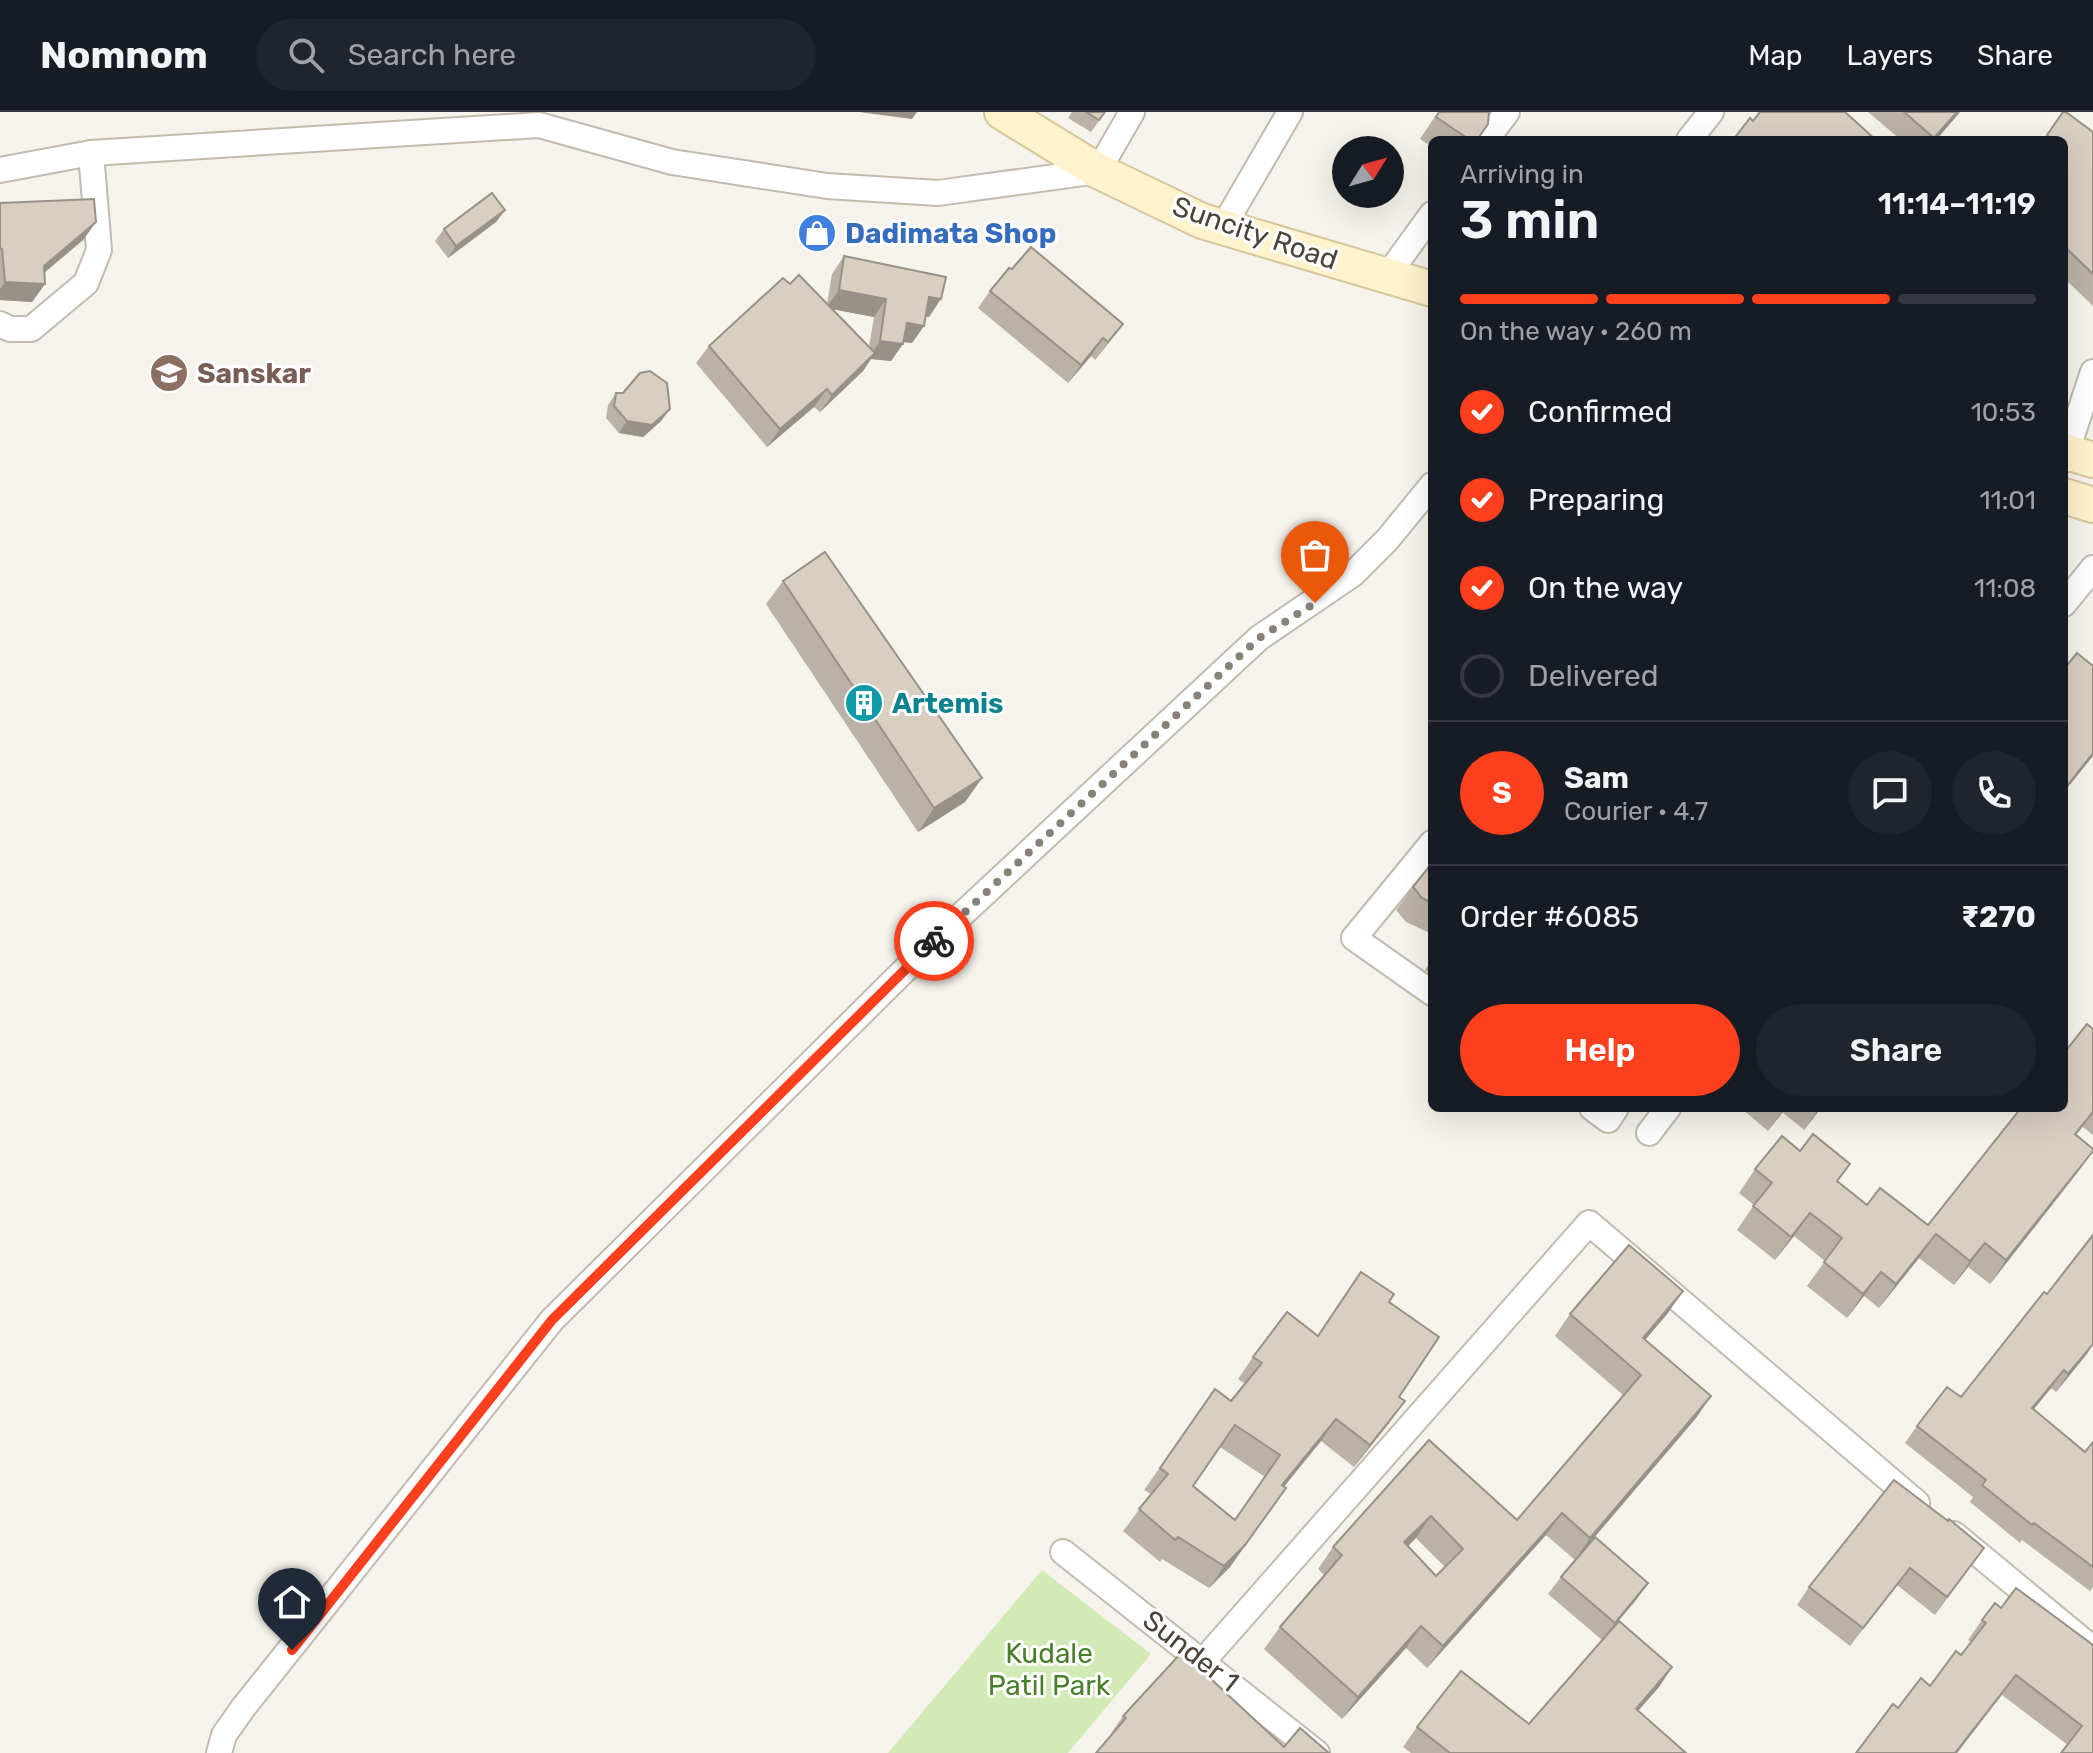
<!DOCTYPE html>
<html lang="en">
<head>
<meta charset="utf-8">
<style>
  :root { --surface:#171b24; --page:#20242c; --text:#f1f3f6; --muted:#9ea1a6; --line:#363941; --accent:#fc3f1d }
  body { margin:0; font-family:Rubik,sans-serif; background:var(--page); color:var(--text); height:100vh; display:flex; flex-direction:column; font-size:30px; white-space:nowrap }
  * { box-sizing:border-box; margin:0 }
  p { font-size:26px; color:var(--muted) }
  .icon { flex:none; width:44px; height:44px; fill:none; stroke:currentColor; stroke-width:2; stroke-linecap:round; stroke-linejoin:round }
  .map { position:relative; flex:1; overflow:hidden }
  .details { position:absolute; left:1428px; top:24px; width:640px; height:976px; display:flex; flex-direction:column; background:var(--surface); border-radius:12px; box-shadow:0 8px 32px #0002 }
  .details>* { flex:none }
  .needle { width:52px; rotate:53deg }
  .fabs { position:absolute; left:1332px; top:24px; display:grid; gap:16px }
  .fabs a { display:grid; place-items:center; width:72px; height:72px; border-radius:50%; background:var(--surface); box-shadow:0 8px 32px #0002; font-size:40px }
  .pin { position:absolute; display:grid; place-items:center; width:68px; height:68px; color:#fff; margin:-82px -34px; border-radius:50% 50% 50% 0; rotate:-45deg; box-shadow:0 0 8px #0007 }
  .pin .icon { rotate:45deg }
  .courier { position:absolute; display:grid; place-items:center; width:80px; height:80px; margin:-40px; border:6px solid #fc3f1d; border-radius:50%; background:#fff; color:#222; box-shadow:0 2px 10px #0007 }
  .headline em { font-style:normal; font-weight:600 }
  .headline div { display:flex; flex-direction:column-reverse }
  .headline { display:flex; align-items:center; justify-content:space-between; height:136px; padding:0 32px }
  h1 { font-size:52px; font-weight:600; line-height:60px }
  .bar { display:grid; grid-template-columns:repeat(4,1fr); gap:12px 8px; align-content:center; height:96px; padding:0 32px }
  .bar i { height:10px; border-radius:6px; background:var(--line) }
  .bar .selected { background:var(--accent) }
  .bar p { grid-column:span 4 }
  .line { display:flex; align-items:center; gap:20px; padding:0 32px; border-top:2px solid var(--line) }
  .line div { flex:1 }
  .round { display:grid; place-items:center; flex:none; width:84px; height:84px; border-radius:42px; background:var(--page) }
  ol { padding:0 32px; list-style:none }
  li { display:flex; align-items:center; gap:24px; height:88px }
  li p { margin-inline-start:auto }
  li .icon { padding:8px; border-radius:50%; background:var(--accent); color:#fff; stroke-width:4 }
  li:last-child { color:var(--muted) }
  li i { width:44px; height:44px; border:4px solid var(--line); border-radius:50% }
  .button { display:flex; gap:16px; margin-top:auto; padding:16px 32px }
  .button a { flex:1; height:92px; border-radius:48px; background:var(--accent); color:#fff; font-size:32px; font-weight:600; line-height:92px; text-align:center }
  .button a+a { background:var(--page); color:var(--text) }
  header { display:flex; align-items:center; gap:48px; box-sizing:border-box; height:112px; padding:0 40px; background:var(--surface); border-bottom:2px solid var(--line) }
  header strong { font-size:38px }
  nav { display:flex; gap:44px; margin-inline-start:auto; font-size:28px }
  .search { width:560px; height:72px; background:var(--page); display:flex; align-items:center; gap:20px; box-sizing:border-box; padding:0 28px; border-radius:44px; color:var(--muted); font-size:30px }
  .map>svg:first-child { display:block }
  .green { fill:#d2eab5 }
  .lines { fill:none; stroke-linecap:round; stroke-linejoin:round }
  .street-casing { stroke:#c2bbae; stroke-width:28 }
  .secondary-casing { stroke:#d6c79b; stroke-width:38 }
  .street { stroke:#fff; stroke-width:24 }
  .secondary { stroke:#fff3cd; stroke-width:34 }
  .wall { fill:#bab2a6; fill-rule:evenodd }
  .shaded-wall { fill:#979187 }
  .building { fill:#d8cfc1; stroke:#979187; stroke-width:2; fill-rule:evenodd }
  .done { stroke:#878178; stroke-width:8; stroke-dasharray:0 14.4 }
  .route { stroke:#fc3f1d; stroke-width:10 }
  .labels { text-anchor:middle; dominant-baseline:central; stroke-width:6; stroke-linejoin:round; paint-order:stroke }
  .shop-label { font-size:28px; font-weight:bold; fill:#366cbe; stroke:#fff; text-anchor:start }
  .street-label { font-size:28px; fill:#4b4439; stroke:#fff }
  .education-label { font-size:28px; font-weight:bold; fill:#785e54; stroke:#fff; text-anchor:start }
  .culture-label { font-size:28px; font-weight:bold; fill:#0d838f; stroke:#fff; text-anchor:start }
  .park-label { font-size:28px; fill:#4a7f2a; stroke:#fff }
</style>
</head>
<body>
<header>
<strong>Nomnom</strong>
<div class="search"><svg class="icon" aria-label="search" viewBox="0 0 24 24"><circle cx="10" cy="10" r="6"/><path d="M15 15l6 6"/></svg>Search here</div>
<nav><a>Map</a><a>Layers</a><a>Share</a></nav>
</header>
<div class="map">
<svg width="2093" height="1641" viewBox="0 0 2093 1641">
  <rect width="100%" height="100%" fill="#f6f3ec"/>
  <!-- green -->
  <path class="green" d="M 1042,1458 L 1151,1542 L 1068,1641 L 888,1641 Z"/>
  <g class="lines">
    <defs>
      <g id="street">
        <path d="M 1486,28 L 1507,0"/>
        <path d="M 1689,28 L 1711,0"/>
        <path d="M 0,58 L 91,41 L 539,13 L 672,50 L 827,74 L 938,81 L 1098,59 L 1132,0"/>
        <path d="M 1223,115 L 1290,0"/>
        <path d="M 1387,164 L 1432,102"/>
        <path d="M 0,212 L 10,217 L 31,217 L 86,171 L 99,138 L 91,41"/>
        <path d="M 2064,348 L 2093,260"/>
        <path d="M 2064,492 L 2093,456"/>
        <path d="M 1432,731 L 1354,826 L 1432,881"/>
        <path d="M 1592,996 L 1608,1008 L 1616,996"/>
        <path d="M 1649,1021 L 1668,996"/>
        <path d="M 1954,1422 L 2093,1537"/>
        <path d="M 1063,1440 L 1317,1641"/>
        <path d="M 1204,1548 L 1589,1111 L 1917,1391"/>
        <path d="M 219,1641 L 224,1623 L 243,1596 L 552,1208 L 942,821 L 1259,526 L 1353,462 L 1387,428 L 1432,373"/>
      </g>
      <g id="secondary">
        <path d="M 1002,0 L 1098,59 L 1202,109 L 1432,177"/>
        <path d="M 2064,339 L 2093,348"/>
        <path d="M 2064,384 L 2093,393"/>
      </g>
    </defs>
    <!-- street casing -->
    <use href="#street" class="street-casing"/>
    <!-- secondary casing -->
    <use href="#secondary" class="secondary-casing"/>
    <!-- street -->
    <use href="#street" class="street"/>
    <!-- secondary -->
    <use href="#secondary" class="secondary"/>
  </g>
  <!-- wall -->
  <g class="wall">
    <path d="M 1072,0 L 1105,0 L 1091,20 L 1068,6 Z"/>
    <path d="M 1438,0 L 1489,0 L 1477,28 L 1432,28 L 1432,35 L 1420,27 Z"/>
    <path d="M 1868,0 L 1960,0 L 1936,28 L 1901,28 Z"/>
    <path d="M 2063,0 L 2093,20 L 2093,194 L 2064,166 L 2064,28 L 2043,28 Z"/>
    <path d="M 0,91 L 96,110 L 83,128 L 44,161 L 45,172 L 32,190 L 0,188 Z"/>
    <path d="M 505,98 L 496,110 L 448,146 L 435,129 L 444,117 Z"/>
    <path d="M 844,144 L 929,205 L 926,204 L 924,214 L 912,231 L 904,230 L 891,249 L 871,247 L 863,259 L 820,300 L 814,295 L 767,335 L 696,251 L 709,234 L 790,172 L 827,192 L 832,162 ZM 833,197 L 874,205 L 869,235 Z"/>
    <path d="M 990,179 L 1123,212 L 1095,248 L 1091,244 L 1068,271 L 978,196 Z"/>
    <path d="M 616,281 L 661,309 L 643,325 L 619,321 L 606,306 L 608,293 Z"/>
    <path d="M 783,469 L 982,666 L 965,690 L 918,720 L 766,492 Z"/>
    <path d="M 1432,751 L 1432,822 L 1406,810 L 1396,798 L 1413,775 Z"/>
    <path d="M 1432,848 L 1432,863 L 1425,858 Z"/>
    <path d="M 2093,917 L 2093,1023 L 2083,1015 L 2076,1023 L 2077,1061 L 1990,1172 L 1968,1155 L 1954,1173 L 1919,1146 L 1879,1196 L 1864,1184 L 1847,1206 L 1807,1174 L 1825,1149 L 1794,1124 L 1775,1148 L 1737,1118 L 1754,1093 L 1739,1081 L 1755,1057 L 1800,1039 L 1867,1093 L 1928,1113 Z"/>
    <path d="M 1741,996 L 1821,996 L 1804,1018 L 1782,1000 L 1768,1019 Z"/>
    <path d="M 2093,1123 L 2093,1233 L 2056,1280 L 2051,1276 L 2033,1298 L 2085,1340 L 2093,1330 L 2093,1475 L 2090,1479 L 2022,1428 L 2020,1431 L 1970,1390 L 1973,1385 L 1905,1331 L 1917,1314 L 1961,1285 L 2047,1182 Z"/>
    <path d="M 1389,1190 L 1399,1285 L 1405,1289 L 1389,1311 L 1354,1355 L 1321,1329 L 1284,1375 L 1230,1455 L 1209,1476 L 1162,1447 L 1160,1450 L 1123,1419 L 1151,1382 L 1144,1378 L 1215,1277 L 1231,1289 L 1245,1272 L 1238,1267 L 1253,1245 L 1318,1224 ZM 1220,1335 L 1265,1365 L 1235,1408 L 1193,1374 Z"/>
    <path d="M 1668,1201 L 1645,1228 L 1711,1284 L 1696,1306 L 1575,1448 L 1546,1423 L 1427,1556 L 1406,1536 L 1342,1607 L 1264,1537 L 1280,1515 L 1324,1463 L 1318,1457 L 1333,1435 L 1429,1328 L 1517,1408 L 1623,1283 L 1555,1224 L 1570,1202 ZM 1416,1426 L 1445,1455 L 1436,1464 L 1408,1434 Z"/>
    <path d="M 1984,1436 L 1935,1503 L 1897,1473 L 1850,1534 L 1797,1493 L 1809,1475 Z"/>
    <path d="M 1561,1465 L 1648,1471 L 1636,1488 L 1602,1528 L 1672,1555 L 1659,1575 L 1638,1599 L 1686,1641 L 1411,1641 L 1403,1635 L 1417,1615 L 1529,1612 L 1602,1528 L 1548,1482 Z"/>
    <path d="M 2001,1496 L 2093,1533 L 2093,1641 L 2068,1633 L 2002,1583 L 1957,1641 L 1856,1641 L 1898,1596 L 1930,1574 L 1961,1543 L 1971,1530 L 1968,1528 L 1982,1508 Z"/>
    <path d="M 1123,1604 L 1284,1635 L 1111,1624 L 1110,1623 Z"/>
  </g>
  <!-- shaded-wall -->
  <g class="shaded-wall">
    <path d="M 859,0 L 917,0 L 912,7 Z"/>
    <path d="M 1957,0 L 1960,0 L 1936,28 L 1933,28 Z"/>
    <path d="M 505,98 L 496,110 L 448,146 L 456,134 Z"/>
    <path d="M 96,110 L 83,128 L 32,171 L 45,172 L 32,190 L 0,188 L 0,177 L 5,170 L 44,154 Z"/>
    <path d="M 839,178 L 886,187 L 874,205 L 826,196 Z"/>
    <path d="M 929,185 L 941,187 L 929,205 L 916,203 Z"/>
    <path d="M 907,211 L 924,214 L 912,231 L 894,229 Z"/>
    <path d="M 1123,212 L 1110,229 L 1095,248 L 1108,230 Z"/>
    <path d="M 1103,226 L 1091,244 L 1068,271 L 1081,253 Z"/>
    <path d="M 880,229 L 903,232 L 891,249 L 871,247 L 863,259 L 820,300 L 832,283 L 868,247 Z"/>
    <path d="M 827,277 L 814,295 L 767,335 L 780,317 Z"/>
    <path d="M 670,297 L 661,309 L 643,325 L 619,321 L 627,309 Z"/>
    <path d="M 2093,641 L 2093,644 L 2064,680 L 2064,678 Z"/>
    <path d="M 982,666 L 965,690 L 918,720 L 934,696 Z"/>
    <path d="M 1784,996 L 1786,996 L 1768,1019 Z"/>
    <path d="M 1819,996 L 1821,996 L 1804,1018 Z"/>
    <path d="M 2093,1039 L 2077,1061 L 1990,1172 L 2006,1148 Z"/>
    <path d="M 1810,1101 L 1794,1124 L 1775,1148 L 1791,1125 Z"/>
    <path d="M 1936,1122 L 1919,1146 L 1879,1196 L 1896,1172 Z"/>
    <path d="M 1985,1131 L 1968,1155 L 1954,1173 L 1970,1149 Z"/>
    <path d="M 1881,1160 L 1864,1184 L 1847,1206 L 1863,1182 Z"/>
    <path d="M 1683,1179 L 1668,1201 L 1628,1248 L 1643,1226 Z"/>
    <path d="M 2093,1232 L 2087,1242 L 2056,1280 L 2068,1262 Z"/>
    <path d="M 2064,1258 L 2051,1276 L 2020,1314 L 2032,1296 Z"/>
    <path d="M 1711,1284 L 1696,1306 L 1575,1448 L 1590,1426 Z"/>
    <path d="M 1405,1289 L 1389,1311 L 1354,1355 L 1370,1333 Z"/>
    <path d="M 1336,1307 L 1321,1329 L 1267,1395 L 1282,1373 Z"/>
    <path d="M 1286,1376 L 1230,1455 L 1209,1476 L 1224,1454 Z"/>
    <path d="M 1562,1401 L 1546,1423 L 1427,1556 L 1443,1534 Z"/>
    <path d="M 1431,1404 L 1416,1426 L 1389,1452 L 1404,1430 Z"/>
    <path d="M 1648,1471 L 1636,1488 L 1602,1528 L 1615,1511 Z"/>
    <path d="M 1421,1514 L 1406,1536 L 1342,1607 L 1358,1585 Z"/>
    <path d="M 1672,1555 L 1659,1575 L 1622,1617 L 1636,1597 Z"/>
    <path d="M 2016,1563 L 1957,1641 L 1955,1641 Z"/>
  </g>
  <!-- building -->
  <g class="building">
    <path d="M 1086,0 L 1105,0 L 1099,8 Z"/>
    <path d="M 1439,0 L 1489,0 L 1488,12 L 1477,28 L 1470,28 L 1436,5 Z"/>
    <path d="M 1760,0 L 1845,0 L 1876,28 L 1733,28 L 1750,6 L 1753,9 Z"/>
    <path d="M 1904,0 L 1957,0 L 1934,26 Z"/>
    <path d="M 2063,0 L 2066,0 L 2093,20 L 2093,162 L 2064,134 L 2064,28 L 2052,28 L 2052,27 L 2047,23 Z"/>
    <path d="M 492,81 L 505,98 L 456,134 L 444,117 Z"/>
    <path d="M 94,87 L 96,110 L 44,154 L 45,172 L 5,170 L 2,137 L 0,136 L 0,91 Z"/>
    <path d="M 1031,135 L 1123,212 L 1108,230 L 1103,226 L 1081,253 L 990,179 L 1009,156 L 1012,157 Z"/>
    <path d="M 844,144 L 946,165 L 941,187 L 929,185 L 924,214 L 907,211 L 903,232 L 880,229 L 886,187 L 839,178 Z"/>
    <path d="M 799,163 L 875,241 L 832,283 L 827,277 L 780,317 L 709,234 L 783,166 L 790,172 Z"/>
    <path d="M 650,259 L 667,271 L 670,297 L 652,313 L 627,309 L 614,294 L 616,281 L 623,281 L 640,261 Z"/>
    <path d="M 825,440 L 982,666 L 934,696 L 783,469 Z"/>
    <path d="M 2077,541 L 2093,554 L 2093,641 L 2064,678 L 2064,557 Z"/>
    <path d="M 1432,751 L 1432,791 L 1422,786 L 1413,775 Z"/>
    <path d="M 2087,912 L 2093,917 L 2093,1000 L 2075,1022 L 2093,1037 L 2093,1039 L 2006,1148 L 1985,1131 L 1970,1149 L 1936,1122 L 1896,1172 L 1881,1160 L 1863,1182 L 1824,1150 L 1842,1126 L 1810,1101 L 1791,1125 L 1753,1094 L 1772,1071 L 1755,1057 L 1782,1024 L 1800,1039 L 1813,1022 L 1850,1052 L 1837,1069 L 1867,1093 L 1880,1076 L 1928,1113 L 2021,996 L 2064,996 L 2064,941 Z"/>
    <path d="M 2093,1123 L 2093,1232 L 2068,1262 L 2064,1258 L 2032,1296 L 2085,1340 L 2093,1330 L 2093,1455 L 2034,1411 L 2032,1413 L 1982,1373 L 1986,1368 L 1917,1314 L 1947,1275 L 1961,1285 L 2044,1180 L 2047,1182 Z"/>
    <path d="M 1629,1133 L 1683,1179 L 1643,1226 L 1711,1284 L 1590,1426 L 1562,1401 L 1443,1534 L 1421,1514 L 1358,1585 L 1280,1515 L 1342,1443 L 1333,1435 L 1429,1328 L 1517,1408 L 1641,1263 L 1570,1202 ZM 1431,1404 L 1463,1437 L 1436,1464 L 1404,1430 Z"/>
    <path d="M 1361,1160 L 1394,1182 L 1389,1190 L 1439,1225 L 1399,1285 L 1405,1289 L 1370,1333 L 1336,1307 L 1282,1373 L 1286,1376 L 1245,1433 L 1224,1454 L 1178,1425 L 1175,1428 L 1139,1397 L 1168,1362 L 1160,1356 L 1215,1277 L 1231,1289 L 1262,1251 L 1253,1245 L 1287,1200 L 1318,1224 ZM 1235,1313 L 1280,1343 L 1235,1408 L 1193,1374 Z"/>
    <path d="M 1894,1368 L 1948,1409 L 1949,1407 L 1984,1436 L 1947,1485 L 1910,1456 L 1863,1516 L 1809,1475 Z"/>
    <path d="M 1595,1425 L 1648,1471 L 1615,1511 L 1561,1465 Z"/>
    <path d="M 2016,1476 L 2093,1533 L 2093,1641 L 2061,1641 L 2082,1614 L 2016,1563 L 1955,1641 L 1856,1641 L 1893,1592 L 1898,1596 L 1921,1566 L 1930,1574 L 1956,1539 L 1961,1543 L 1986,1511 L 1982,1508 L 1995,1491 L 2001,1496 Z"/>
    <path d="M 1619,1509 L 1672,1555 L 1636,1597 L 1686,1641 L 1450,1641 L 1417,1615 L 1461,1559 L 1529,1612 Z"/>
    <path d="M 1182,1540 L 1284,1635 L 1300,1616 L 1329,1641 L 1096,1641 L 1126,1606 L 1123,1604 Z"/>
  </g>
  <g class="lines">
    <!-- done -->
    <path class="done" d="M 934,829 L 1259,526 L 1315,491"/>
    <!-- route -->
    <path class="route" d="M 292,1538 L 552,1208 L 934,829"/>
  </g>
  <!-- icons -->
  <defs>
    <symbol id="shop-disc" viewBox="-11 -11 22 22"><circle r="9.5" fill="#3f7fe0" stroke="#fff"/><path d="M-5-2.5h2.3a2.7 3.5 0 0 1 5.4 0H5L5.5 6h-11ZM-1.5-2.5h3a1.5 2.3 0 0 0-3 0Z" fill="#fff"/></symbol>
    <symbol id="school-disc" viewBox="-11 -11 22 22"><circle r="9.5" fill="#8d6e63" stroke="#fff"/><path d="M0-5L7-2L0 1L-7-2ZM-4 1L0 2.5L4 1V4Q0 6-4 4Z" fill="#fff"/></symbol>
    <symbol id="building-disc" viewBox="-11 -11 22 22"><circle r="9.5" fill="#0f9aa8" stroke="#fff"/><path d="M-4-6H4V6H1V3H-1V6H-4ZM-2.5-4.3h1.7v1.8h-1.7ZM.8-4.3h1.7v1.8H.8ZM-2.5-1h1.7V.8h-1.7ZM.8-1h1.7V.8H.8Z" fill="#fff"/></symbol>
  </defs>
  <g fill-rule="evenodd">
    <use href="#shop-disc" x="795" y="99" width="44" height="44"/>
    <use href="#school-disc" x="147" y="239" width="44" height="44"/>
    <use href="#building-disc" x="842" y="569" width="44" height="44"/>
  </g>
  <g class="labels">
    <!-- shop labels -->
    <g class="shop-label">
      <text x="845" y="121">Dadimata Shop</text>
    </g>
    <!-- street labels -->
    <g class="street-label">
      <text transform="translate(1255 121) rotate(19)">Suncity Road</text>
      <text transform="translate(1191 1539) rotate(38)">Sunder 1</text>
    </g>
    <!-- education labels -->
    <g class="education-label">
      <text x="197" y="261">Sanskar</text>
    </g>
    <!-- culture labels -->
    <g class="culture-label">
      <text x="892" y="591">Artemis</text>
    </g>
    <!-- park labels -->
    <g class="park-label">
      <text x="1049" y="1541">Kudale<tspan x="1049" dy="32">Patil Park</tspan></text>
    </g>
  </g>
</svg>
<div class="fabs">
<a><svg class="needle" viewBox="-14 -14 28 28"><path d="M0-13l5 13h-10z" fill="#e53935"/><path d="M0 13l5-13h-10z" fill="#9ea1a6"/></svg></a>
</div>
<div class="pin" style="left:1315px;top:491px;background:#ea580c"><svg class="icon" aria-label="bag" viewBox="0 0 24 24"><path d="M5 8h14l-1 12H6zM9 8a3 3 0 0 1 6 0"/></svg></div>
<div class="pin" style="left:292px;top:1538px;background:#1f2937"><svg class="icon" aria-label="home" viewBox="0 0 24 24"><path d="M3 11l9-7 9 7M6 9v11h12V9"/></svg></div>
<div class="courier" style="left:934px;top:829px"><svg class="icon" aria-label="bike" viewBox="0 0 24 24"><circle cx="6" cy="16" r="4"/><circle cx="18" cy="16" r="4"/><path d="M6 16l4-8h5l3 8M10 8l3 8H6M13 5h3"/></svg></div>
<section class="details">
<div class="headline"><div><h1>3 min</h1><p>Arriving in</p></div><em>11:14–11:19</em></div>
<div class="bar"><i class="selected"></i><i class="selected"></i><i class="selected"></i><i></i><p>On the way · 260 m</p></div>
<ol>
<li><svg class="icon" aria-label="check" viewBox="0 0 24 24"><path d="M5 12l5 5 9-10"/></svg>Confirmed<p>10:53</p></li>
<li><svg class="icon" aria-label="check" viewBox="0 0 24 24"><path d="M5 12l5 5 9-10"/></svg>Preparing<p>11:01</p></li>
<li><svg class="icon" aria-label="check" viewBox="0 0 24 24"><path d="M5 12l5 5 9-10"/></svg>On the way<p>11:08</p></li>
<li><i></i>Delivered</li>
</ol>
<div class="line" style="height:144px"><b class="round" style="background:var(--accent);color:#fff">S</b><div><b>Sam</b><p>Courier · 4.7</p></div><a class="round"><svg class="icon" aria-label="chat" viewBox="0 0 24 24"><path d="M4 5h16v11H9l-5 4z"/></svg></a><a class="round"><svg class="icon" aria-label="phone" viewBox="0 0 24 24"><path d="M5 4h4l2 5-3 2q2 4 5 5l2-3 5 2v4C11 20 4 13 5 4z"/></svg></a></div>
<div class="line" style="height:104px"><div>Order #6085</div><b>₹270</b></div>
<div class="button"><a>Help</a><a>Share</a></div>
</section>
</div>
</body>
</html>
